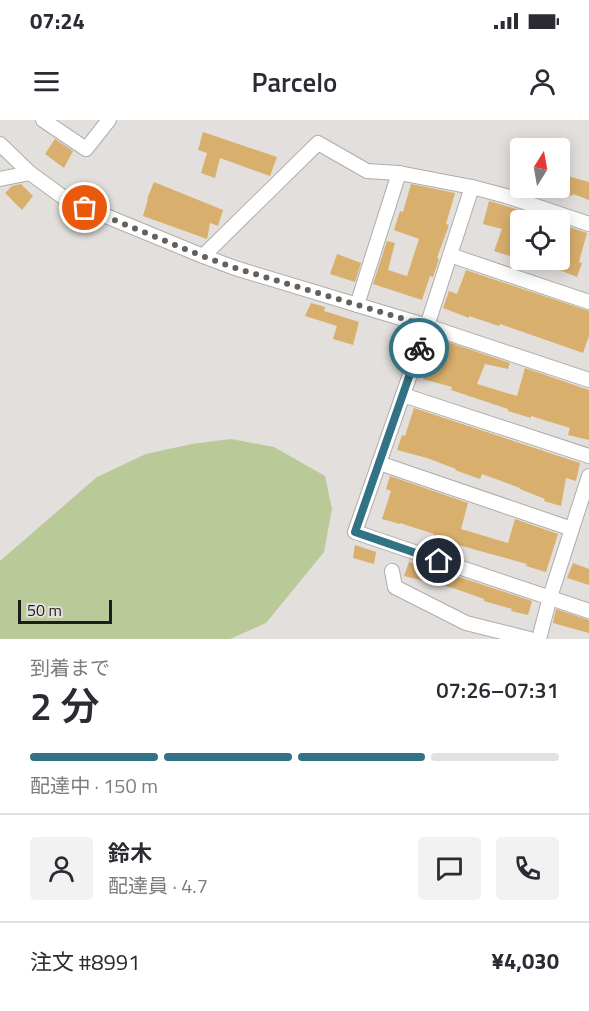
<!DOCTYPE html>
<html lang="ja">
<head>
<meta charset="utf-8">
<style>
  :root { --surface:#fff; --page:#f2f2f3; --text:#2b2b33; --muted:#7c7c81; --line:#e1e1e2; --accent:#317285 }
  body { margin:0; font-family:"Titillium Web","Noto Sans JP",sans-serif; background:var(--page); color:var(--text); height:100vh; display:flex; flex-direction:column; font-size:22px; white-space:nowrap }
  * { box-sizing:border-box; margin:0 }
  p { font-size:20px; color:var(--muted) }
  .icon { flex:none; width:33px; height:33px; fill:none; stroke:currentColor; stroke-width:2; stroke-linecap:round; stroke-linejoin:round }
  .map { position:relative; height:519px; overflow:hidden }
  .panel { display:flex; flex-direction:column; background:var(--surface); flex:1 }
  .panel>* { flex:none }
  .needle { width:39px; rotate:11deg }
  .controls { position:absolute; left:510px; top:18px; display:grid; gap:12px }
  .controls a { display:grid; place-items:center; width:60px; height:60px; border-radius:6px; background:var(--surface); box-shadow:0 3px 15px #0003; font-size:30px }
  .scale { position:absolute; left:18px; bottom:15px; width:94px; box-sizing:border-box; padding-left:6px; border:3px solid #1e1d1c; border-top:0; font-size:16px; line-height:21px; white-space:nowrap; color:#1e1d1c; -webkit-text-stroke:4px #e2dfdc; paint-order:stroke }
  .pin { position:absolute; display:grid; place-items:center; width:51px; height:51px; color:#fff; margin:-26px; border:3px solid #fff; border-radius:50%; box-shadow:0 2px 6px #0007 }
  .courier { position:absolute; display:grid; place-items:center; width:60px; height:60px; margin:-30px; border:4px solid #317285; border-radius:50%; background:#fff; color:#222; box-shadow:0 2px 8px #0007 }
  .head em { font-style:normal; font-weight:600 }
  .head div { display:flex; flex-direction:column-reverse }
  .head { display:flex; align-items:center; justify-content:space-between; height:102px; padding:0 30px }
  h1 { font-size:39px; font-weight:600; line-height:45px }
  .bar { display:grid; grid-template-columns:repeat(4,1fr); gap:9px 6px; align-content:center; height:72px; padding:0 30px }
  .bar i { height:8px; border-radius:4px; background:var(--line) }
  .bar .selected { background:var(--accent) }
  .bar p { grid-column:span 4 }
  .line { display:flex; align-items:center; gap:15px; padding:0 30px; border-top:2px solid var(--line) }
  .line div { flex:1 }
  .round { display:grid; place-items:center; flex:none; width:63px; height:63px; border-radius:6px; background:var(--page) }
  .status { display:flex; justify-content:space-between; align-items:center; height:42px; padding:0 30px; background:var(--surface); direction:ltr }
  .status svg { height:16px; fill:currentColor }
  header { display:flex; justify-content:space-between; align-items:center; height:78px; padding:0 30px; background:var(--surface); font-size:27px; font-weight:600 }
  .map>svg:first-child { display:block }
  .green { fill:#bac998 }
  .building { fill:#d9af6d }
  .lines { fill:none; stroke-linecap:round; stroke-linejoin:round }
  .minor-casing { stroke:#afadaa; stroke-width:16 }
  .minor { stroke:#fff; stroke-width:14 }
  .done { stroke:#63615f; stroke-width:6; stroke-dasharray:0 10.8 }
  .route { stroke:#317285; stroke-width:8 }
</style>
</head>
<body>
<div class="status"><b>07:24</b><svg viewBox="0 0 49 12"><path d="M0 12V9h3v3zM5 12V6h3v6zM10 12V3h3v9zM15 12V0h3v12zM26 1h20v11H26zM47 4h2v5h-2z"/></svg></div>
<header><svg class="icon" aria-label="menu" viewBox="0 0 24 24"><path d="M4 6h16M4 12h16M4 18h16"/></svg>Parcelo<svg class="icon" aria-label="person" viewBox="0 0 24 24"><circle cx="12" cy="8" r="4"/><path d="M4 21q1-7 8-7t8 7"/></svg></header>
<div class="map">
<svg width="589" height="519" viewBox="0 0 589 519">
  <rect width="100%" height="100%" fill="#e2dfdc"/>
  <!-- green -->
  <path class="green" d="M 231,319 L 274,327 L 325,356 L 332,389 L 324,432 L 266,503 L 230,519 L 0,519 L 0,441 L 97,357 L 146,334 L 192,324 Z"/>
  <!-- building -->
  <g class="building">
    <path d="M 203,12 L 277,37 L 270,56 L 220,38 L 215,58 L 201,53 L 207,33 L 198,30 Z"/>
    <path d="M 55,19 L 73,31 L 64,48 L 45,34 Z"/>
    <path d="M 560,54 L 589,62 L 589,80 L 573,74 L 572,76 L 560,72 Z"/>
    <path d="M 154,62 L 223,90 L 218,106 L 210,103 L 207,119 L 143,96 L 148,79 L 147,79 Z"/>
    <path d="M 21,64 L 33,76 L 22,90 L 5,73 L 12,66 Z"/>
    <path d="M 411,64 L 455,73 L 446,104 L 449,105 L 437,138 L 439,139 L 433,157 L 430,156 L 422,180 L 373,164 L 387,121 L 395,123 L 388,150 L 407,156 L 419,119 L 394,110 L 400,91 L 403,92 Z"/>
    <path d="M 489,81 L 503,85 L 550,100 L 520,100 L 520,127 L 516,138 L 494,131 L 502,109 L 483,104 Z"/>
    <path d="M 569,107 L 587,113 L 579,142 L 582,143 L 577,157 L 535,140 L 563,140 L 568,124 L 564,123 Z"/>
    <path d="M 337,134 L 361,143 L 355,162 L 330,154 Z"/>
    <path d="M 466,150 L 589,191 L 589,216 L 583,233 L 500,204 L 499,206 L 469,196 L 469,198 L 443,188 L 449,171 L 457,174 Z"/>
    <path d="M 311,183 L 325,187 L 324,191 L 359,202 L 353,225 L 333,219 L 337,206 L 305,196 Z"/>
    <path d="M 436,218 L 510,243 L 508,249 L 485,244 L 477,264 L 517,276 L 525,248 L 589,270 L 589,320 L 568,315 L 570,308 L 531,296 L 531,298 L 508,291 L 508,289 L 451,270 L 452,267 L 423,259 L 433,233 L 432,232 Z"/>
    <path d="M 414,288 L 580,343 L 576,361 L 566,358 L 561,386 L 544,381 L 545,379 L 520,369 L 520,368 L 482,354 L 480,359 L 455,350 L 456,349 L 427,338 L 397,330 L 402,315 L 405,316 Z"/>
    <path d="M 390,356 L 468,383 L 461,409 L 508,423 L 515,399 L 558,414 L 546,452 L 526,446 L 527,444 L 433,418 L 434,414 L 400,403 L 400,404 L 382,399 L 391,371 L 386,369 Z"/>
    <path d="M 355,425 L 376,432 L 374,444 L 353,438 Z"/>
    <path d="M 409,442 L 438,451 L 438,450 L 532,481 L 528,495 L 511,491 L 512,489 L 484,481 L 484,479 L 453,468 L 404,456 Z"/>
    <path d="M 573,443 L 589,449 L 589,465 L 567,458 Z"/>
    <path d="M 556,489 L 589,500 L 589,513 L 553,503 Z"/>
  </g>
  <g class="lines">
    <defs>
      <g id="minor">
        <path d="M 43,0 L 86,29 L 109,0"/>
        <path d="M 0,24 L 30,53 L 67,80 L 203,136 L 235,148 L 427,206 L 589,260"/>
        <path d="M 0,59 L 30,53"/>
        <path d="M 472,67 L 427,206 L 355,412 L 589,491"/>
        <path d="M 450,135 L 589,182"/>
        <path d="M 203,136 L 318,23 L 367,51 L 399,53 L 472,67 L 506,76 L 589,104"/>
        <path d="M 357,185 L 399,53"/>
        <path d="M 403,275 L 589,336"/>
        <path d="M 379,343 L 572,409"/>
        <path d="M 392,451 L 395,467 L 466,503 L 530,519"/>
        <path d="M 539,519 L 550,477 L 589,356"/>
      </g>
    </defs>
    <!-- minor casing -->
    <use href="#minor" class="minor-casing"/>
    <!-- minor -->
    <use href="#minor" class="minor"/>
  </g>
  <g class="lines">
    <!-- done -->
    <path class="done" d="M 85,88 L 202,136 L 235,148 L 427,206 L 419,228"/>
    <!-- route -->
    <path class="route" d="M 419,228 L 355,412 L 439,441"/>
  </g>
</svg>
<div class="controls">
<a><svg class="needle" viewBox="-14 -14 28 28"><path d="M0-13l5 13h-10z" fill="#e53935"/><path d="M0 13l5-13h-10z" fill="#7c7c81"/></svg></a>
<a><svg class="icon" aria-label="locate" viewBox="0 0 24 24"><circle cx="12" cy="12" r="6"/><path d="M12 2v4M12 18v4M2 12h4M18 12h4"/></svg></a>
</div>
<div class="scale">50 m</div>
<div class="pin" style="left:85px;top:88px;background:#ea580c"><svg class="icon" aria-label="bag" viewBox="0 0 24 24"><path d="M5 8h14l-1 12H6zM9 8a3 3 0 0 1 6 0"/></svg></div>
<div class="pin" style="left:439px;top:441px;background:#1f2937"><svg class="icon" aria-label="home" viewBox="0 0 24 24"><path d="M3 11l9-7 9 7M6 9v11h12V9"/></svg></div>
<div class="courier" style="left:419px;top:228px"><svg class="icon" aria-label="bike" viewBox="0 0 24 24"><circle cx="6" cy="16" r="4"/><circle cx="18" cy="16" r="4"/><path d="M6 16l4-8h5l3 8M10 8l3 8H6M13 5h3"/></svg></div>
</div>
<section class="panel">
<div class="head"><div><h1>2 分</h1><p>到着まで</p></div><em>07:26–07:31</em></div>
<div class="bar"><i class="selected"></i><i class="selected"></i><i class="selected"></i><i></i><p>配達中 · 150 m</p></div>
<div class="line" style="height:108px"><a class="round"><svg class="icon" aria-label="person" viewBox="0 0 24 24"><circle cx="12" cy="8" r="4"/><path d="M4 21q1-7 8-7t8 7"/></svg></a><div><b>鈴木</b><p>配達員 · 4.7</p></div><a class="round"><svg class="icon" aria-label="chat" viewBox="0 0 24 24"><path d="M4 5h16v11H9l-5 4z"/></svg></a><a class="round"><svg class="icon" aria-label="phone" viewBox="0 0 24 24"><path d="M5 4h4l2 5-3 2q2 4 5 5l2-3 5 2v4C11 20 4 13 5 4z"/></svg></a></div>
<div class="line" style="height:78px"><div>注文 #8991</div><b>¥4,030</b></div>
</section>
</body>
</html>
